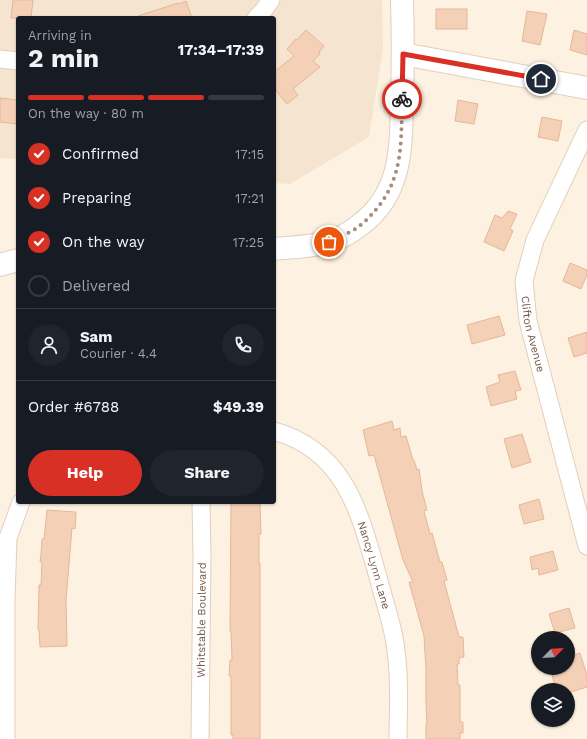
<!DOCTYPE html>
<html lang="en">
<head>
<meta charset="utf-8">
<style>
  :root { --surface:#171b24; --page:#20242c; --text:#f1f3f6; --muted:#9ea1a6; --line:#363941; --accent:#d93025 }
  body { margin:0; font-family:"Work Sans",sans-serif; background:var(--page); color:var(--text); height:100vh; display:flex; flex-direction:column; font-size:15px; white-space:nowrap }
  * { box-sizing:border-box; margin:0 }
  p { font-size:13px; color:var(--muted) }
  .icon { flex:none; width:22px; height:22px; fill:none; stroke:currentColor; stroke-width:2; stroke-linecap:round; stroke-linejoin:round }
  .map { position:relative; flex:1; overflow:hidden }
  .panel { position:absolute; left:16px; top:16px; width:260px; height:488px; display:flex; flex-direction:column; background:var(--surface); border-radius:4px; box-shadow:0 1px 3px #0004 }
  .panel>* { flex:none }
  .needle { width:26px; rotate:65deg }
  .controls { position:absolute; left:531px; top:631px; display:grid; gap:8px }
  .controls a { display:grid; place-items:center; width:44px; height:44px; border-radius:50%; background:var(--surface); box-shadow:0 1px 3px #0004; font-size:20px }
  .pin { position:absolute; display:grid; place-items:center; width:34px; height:34px; color:#fff; margin:-17px; border:2px solid #fff; border-radius:50%; box-shadow:0 1px 4px #0007 }
  .courier { position:absolute; display:grid; place-items:center; width:40px; height:40px; margin:-20px; border:3px solid #d93025; border-radius:50%; background:#fff; color:#222; box-shadow:0 1px 5px #0007 }
  .headline em { font-style:normal; font-weight:700 }
  .headline div { display:flex; flex-direction:column-reverse }
  .headline { display:flex; align-items:center; justify-content:space-between; height:68px; padding:0 12px }
  h1 { font-size:26px; font-weight:700; line-height:30px }
  .bar { display:grid; grid-template-columns:repeat(4,1fr); gap:6px 4px; align-content:center; height:48px; padding:0 12px }
  .bar i { height:5px; border-radius:3px; background:var(--line) }
  .bar .active { background:var(--accent) }
  .bar p { grid-column:span 4 }
  .line { display:flex; align-items:center; gap:10px; padding:0 12px; border-top:1px solid var(--line) }
  .line div { flex:1 }
  .round { display:grid; place-items:center; flex:none; width:42px; height:42px; border-radius:21px; background:var(--page) }
  ol { padding:0 12px; list-style:none }
  li { display:flex; align-items:center; gap:12px; height:44px }
  li p { margin-inline-start:auto }
  li .icon { padding:4px; border-radius:50%; background:var(--accent); color:#fff; stroke-width:4 }
  li:last-child { color:var(--muted) }
  li i { width:22px; height:22px; border:2px solid var(--line); border-radius:50% }
  .primary-button { display:flex; gap:8px; margin-top:auto; padding:8px 12px }
  .primary-button a { flex:1; height:46px; border-radius:24px; background:var(--accent); color:#fff; font-size:16px; font-weight:700; line-height:46px; text-align:center }
  .primary-button a+a { background:var(--page); color:var(--text) }
  .map>svg:first-child { display:block }
  .residential { fill:#f5e4cf }
  .building { fill:#f4d0b7; stroke:#e7b697 }
  .lines { fill:none; stroke-linecap:round; stroke-linejoin:round }
  .minor-casing { stroke:#e2cebc; stroke-width:19 }
  .tertiary-casing { stroke:#e2cebc; stroke-width:24 }
  .minor { stroke:#fff; stroke-width:17 }
  .tertiary { stroke:#fff; stroke-width:22 }
  .done { stroke:#a58e7d; stroke-width:4; stroke-dasharray:0 7.2 }
  .route { stroke:#d93025; stroke-width:5 }
  .labels { text-anchor:middle; dominant-baseline:central; stroke-width:4; stroke-linejoin:round; paint-order:stroke }
  .street-label { font-size:11px; fill:#755847; stroke:#fff6e8 }
</style>
</head>
<body>
<div class="map">
<svg width="587" height="739" viewBox="0 0 587 739">
  <rect width="100%" height="100%" fill="#fdf2e1"/>
  <!-- residential -->
  <path class="residential" d="M 0,0 L 382,0 L 383,49 L 369,137 L 290,184 L 274,183 L 274,18 L 18,18 L 18,159 L 0,158 Z"/>
  <!-- building -->
  <g class="building">
    <path d="M 13,0 L 33,0 L 31,18 L 11,18 Z"/>
    <path d="M 186,1 L 192,18 L 138,18 L 138,16 L 178,3 L 179,4 Z"/>
    <rect x="436" y="9" width="31" height="20"/>
    <path d="M 527,11 L 547,14 L 540,45 L 522,41 Z"/>
    <path d="M 306,30 L 324,46 L 319,52 L 320,54 L 313,61 L 320,67 L 293,89 L 298,95 L 287,104 L 274,88 L 274,72 L 294,56 L 287,49 L 296,39 L 297,40 Z"/>
    <path d="M 574,30 L 587,34 L 587,55 L 570,50 Z"/>
    <path d="M 0,98 L 18,100 L 18,124 L 0,122 Z"/>
    <path d="M 458,100 L 478,104 L 474,124 L 455,121 Z"/>
    <path d="M 542,117 L 562,121 L 558,141 L 538,137 Z"/>
    <path d="M 508,211 L 517,214 L 510,229 L 513,231 L 504,251 L 484,242 L 495,215 L 502,218 Z"/>
    <path d="M 570,263 L 587,270 L 587,275 L 581,289 L 563,281 Z"/>
    <path d="M 499,316 L 505,335 L 472,344 L 467,325 Z"/>
    <path d="M 587,332 L 587,353 L 574,357 L 568,338 Z"/>
    <path d="M 515,371 L 521,390 L 515,391 L 517,399 L 491,406 L 486,387 L 500,382 L 498,375 Z"/>
    <path d="M 392,421 L 394,430 L 400,428 L 401,437 L 406,436 L 413,460 L 414,460 L 417,470 L 419,469 L 422,491 L 427,510 L 424,511 L 430,534 L 432,533 L 440,562 L 442,562 L 447,580 L 444,581 L 459,637 L 463,637 L 464,657 L 459,658 L 459,664 L 457,664 L 458,685 L 460,685 L 460,722 L 463,722 L 463,733 L 460,733 L 460,739 L 426,739 L 426,725 L 427,725 L 426,703 L 426,670 L 424,636 L 409,582 L 413,582 L 403,560 L 374,455 L 369,456 L 363,430 Z"/>
    <path d="M 522,434 L 531,462 L 512,468 L 504,439 Z"/>
    <path d="M 539,499 L 544,519 L 524,524 L 519,505 Z"/>
    <path d="M 231,502 L 260,502 L 261,534 L 259,534 L 259,563 L 260,563 L 260,739 L 233,739 L 233,735 L 231,735 L 231,676 L 229,676 L 230,660 L 232,660 L 231,631 L 230,631 Z"/>
    <path d="M 47,510 L 76,512 L 75,529 L 72,528 L 66,600 L 67,646 L 40,647 L 39,630 L 38,630 L 39,585 L 41,585 L 42,562 L 40,562 L 41,554 L 42,539 L 44,539 Z"/>
    <path d="M 553,551 L 558,570 L 539,575 L 538,568 L 532,570 L 530,557 Z"/>
    <path d="M 569,608 L 575,628 L 555,633 L 549,614 Z"/>
    <path d="M 580,653 L 587,675 L 587,687 L 568,693 L 568,690 L 556,690 L 552,675 L 567,671 L 566,668 L 568,668 L 568,657 Z"/>
  </g>
  <g class="lines">
    <defs>
      <g id="minor">
        <path d="M 256,18 L 263,11 L 271,0"/>
        <path d="M 0,59 L 18,61"/>
        <path id="s1" d="M 587,130 L 535,240 L 524,281 L 528,321 L 587,546"/>
        <path id="s2" d="M 274,431 C 346,451 360,514 378,577 C 385,604 395,631 397,660 C 400,686 398,713 398,739"/>
        <path d="M 6,739 L 6,600 L 8,538 L 21,502"/>
        <path id="s3" d="M 200,739 L 202,555 L 201,502"/>
      </g>
      <g id="tertiary">
        <path d="M 403,54 L 587,88"/>
        <path d="M 274,249 C 292,247 311,247 328,242 C 340,239 351,232 360,225 C 403,193 401,146 402,97 C 403,65 403,33 402,0"/>
        <path d="M 0,265 L 18,260"/>
      </g>
    </defs>
    <!-- minor casing -->
    <use href="#minor" class="minor-casing"/>
    <!-- tertiary casing -->
    <use href="#tertiary" class="tertiary-casing"/>
    <!-- minor -->
    <use href="#minor" class="minor"/>
    <!-- tertiary -->
    <use href="#tertiary" class="tertiary"/>
  </g>
  <g class="lines">
    <!-- done -->
    <path class="done" d="M 329,242 C 335,239 342,237 348,233 C 357,229 366,221 372,214 C 404,180 401,143 402,99"/>
    <!-- route -->
    <path class="route" d="M 402,99 L 403,54 L 541,79"/>
  </g>
  <g class="labels">
    <!-- street labels -->
    <g class="street-label">
      <text stroke="none"><textPath href="#s1" startOffset="218">Clifton Avenue</textPath></text>
      <text stroke="none"><textPath href="#s2" startOffset="177">Nancy Lynn Lane</textPath></text>
      <text stroke="none"><textPath href="#s3" startOffset="119">Whitstable Boulevard</textPath></text>
    </g>
  </g>
</svg>
<div class="controls">
<a><svg class="needle" viewBox="-14 -14 28 28"><path d="M0-13l5 13h-10z" fill="#e53935"/><path d="M0 13l5-13h-10z" fill="#9ea1a6"/></svg></a>
<a><svg class="icon" aria-label="layers" viewBox="0 0 24 24"><path d="M12 4l9 5-9 5-9-5zM3 14l9 5 9-5"/></svg></a>
</div>
<div class="pin" style="left:329px;top:242px;background:#ea580c"><svg class="icon" aria-label="bag" viewBox="0 0 24 24"><path d="M5 8h14l-1 12H6zM9 8a3 3 0 0 1 6 0"/></svg></div>
<div class="pin" style="left:541px;top:79px;background:#1f2937"><svg class="icon" aria-label="home" viewBox="0 0 24 24"><path d="M3 11l9-7 9 7M6 9v11h12V9"/></svg></div>
<div class="courier" style="left:402px;top:99px"><svg class="icon" aria-label="bike" viewBox="0 0 24 24"><circle cx="6" cy="16" r="4"/><circle cx="18" cy="16" r="4"/><path d="M6 16l4-8h5l3 8M10 8l3 8H6M13 5h3"/></svg></div>
<section class="panel">
<div class="headline"><div><h1>2 min</h1><p>Arriving in</p></div><em>17:34–17:39</em></div>
<div class="bar"><i class="active"></i><i class="active"></i><i class="active"></i><i></i><p>On the way · 80 m</p></div>
<ol>
<li><svg class="icon" aria-label="check" viewBox="0 0 24 24"><path d="M5 12l5 5 9-10"/></svg>Confirmed<p>17:15</p></li>
<li><svg class="icon" aria-label="check" viewBox="0 0 24 24"><path d="M5 12l5 5 9-10"/></svg>Preparing<p>17:21</p></li>
<li><svg class="icon" aria-label="check" viewBox="0 0 24 24"><path d="M5 12l5 5 9-10"/></svg>On the way<p>17:25</p></li>
<li><i></i>Delivered</li>
</ol>
<div class="line" style="height:72px"><a class="round"><svg class="icon" aria-label="person" viewBox="0 0 24 24"><circle cx="12" cy="8" r="4"/><path d="M4 21q1-7 8-7t8 7"/></svg></a><div><b>Sam</b><p>Courier · 4.4</p></div><a class="round"><svg class="icon" aria-label="phone" viewBox="0 0 24 24"><path d="M5 4h4l2 5-3 2q2 4 5 5l2-3 5 2v4C11 20 4 13 5 4z"/></svg></a></div>
<div class="line" style="height:52px"><div>Order #6788</div><b>$49.39</b></div>
<div class="primary-button"><a>Help</a><a>Share</a></div>
</section>
</div>
</body>
</html>
